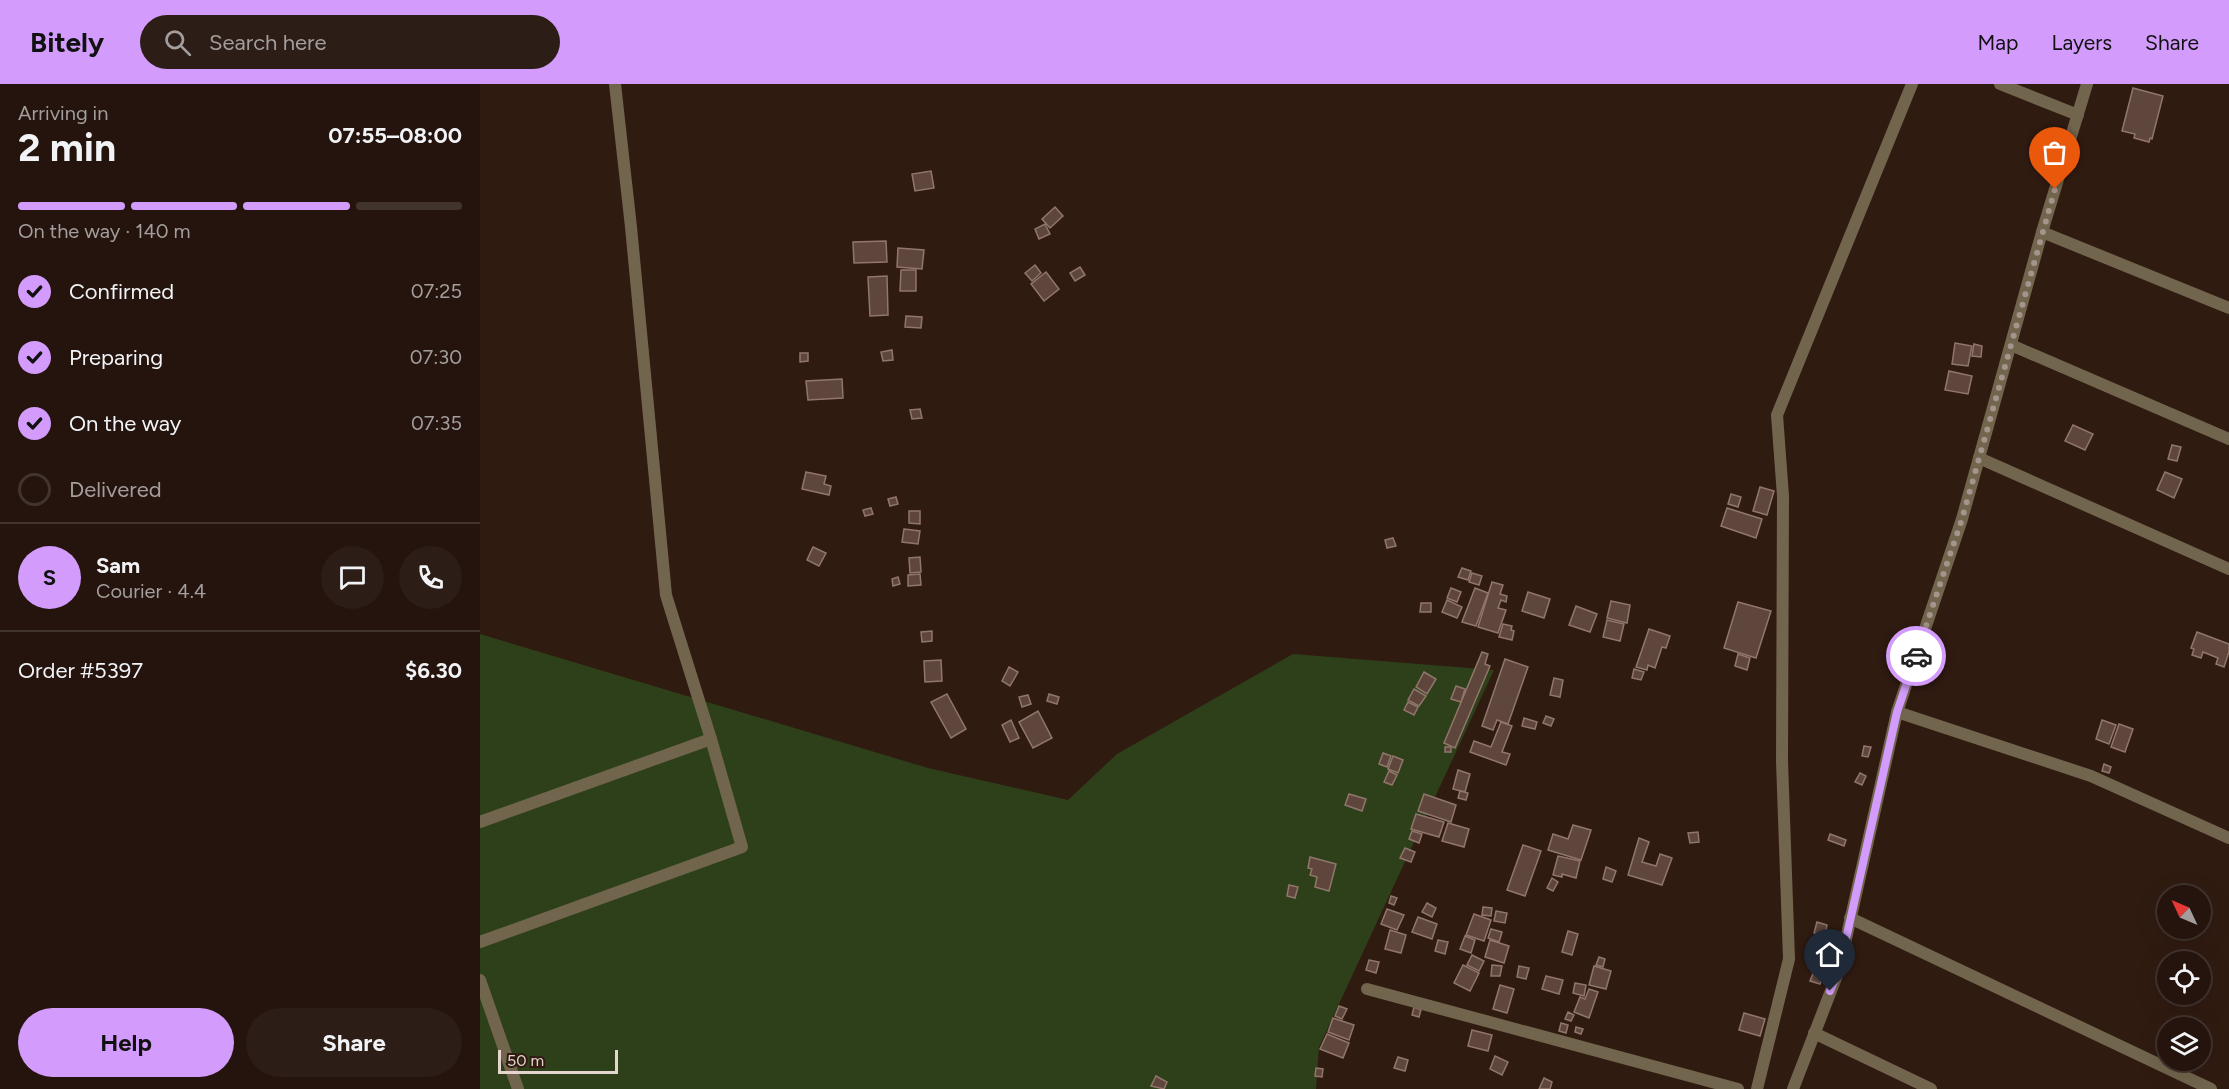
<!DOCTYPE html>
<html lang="en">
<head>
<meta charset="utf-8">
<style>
  :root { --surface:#24140d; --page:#2c1d16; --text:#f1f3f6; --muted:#a39e9d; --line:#41332e; --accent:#d39cfc }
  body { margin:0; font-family:Figtree,sans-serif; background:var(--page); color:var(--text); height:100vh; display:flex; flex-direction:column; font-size:22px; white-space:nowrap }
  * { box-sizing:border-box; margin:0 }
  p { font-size:20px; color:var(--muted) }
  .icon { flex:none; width:33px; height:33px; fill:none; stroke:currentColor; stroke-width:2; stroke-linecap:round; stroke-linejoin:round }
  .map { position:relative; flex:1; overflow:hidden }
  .sheet { display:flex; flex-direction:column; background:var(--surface); width:480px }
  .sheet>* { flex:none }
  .needle { width:39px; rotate:314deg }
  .buttons { position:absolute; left:1677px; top:801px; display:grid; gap:12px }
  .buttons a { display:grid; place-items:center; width:54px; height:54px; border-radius:50%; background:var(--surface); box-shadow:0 6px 24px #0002,0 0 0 2px var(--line); font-size:30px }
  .scale { position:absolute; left:18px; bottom:15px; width:120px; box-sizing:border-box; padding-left:6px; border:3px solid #e4d5cf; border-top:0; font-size:16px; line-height:21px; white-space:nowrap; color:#e4d5cf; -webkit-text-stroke:4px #301b11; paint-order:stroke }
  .pin { position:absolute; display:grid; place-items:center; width:51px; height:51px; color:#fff; margin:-62px -26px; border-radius:50% 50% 50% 0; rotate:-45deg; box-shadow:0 0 6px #0007 }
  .pin .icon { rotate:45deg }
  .courier { position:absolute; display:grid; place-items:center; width:60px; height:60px; margin:-30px; border:4px solid #d39cfc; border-radius:50%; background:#fff; color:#222; box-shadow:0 2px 8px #0007 }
  .headline em { font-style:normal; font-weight:700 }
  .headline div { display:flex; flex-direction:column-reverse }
  .headline { display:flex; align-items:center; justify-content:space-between; height:102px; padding:0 18px }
  h1 { font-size:39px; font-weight:700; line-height:45px }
  .bar { display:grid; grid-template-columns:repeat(4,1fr); gap:9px 6px; align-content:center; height:72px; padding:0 18px }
  .bar i { height:8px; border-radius:4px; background:var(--line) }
  .bar .on { background:var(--accent) }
  .bar p { grid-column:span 4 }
  .line { display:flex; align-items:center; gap:15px; padding:0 18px; border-top:2px solid var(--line) }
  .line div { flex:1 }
  .round { display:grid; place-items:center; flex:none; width:63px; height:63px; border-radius:32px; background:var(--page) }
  ol { padding:0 18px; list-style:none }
  li { display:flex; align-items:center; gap:18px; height:66px }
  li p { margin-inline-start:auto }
  li .icon { padding:6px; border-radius:50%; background:var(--accent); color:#111; stroke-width:4 }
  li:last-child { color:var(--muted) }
  li i { width:33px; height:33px; border:3px solid var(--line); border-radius:50% }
  .action { display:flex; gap:12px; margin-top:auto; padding:12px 18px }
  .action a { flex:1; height:69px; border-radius:36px; background:var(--accent); color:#111; font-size:24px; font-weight:700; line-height:69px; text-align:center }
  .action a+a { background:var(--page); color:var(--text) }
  header { display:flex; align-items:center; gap:36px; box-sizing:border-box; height:84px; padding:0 30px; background:var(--accent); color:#111 }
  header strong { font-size:28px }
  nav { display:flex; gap:33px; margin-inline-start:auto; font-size:21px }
  .search { width:420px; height:54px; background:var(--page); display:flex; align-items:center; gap:15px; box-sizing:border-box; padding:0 21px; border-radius:33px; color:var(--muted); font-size:22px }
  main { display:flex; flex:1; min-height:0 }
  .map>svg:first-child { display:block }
  .green { fill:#2d401a }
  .building { fill:#5e463c; stroke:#91766b; stroke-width:1.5 }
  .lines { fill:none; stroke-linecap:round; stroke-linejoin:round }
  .minor { stroke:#72654d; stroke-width:12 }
  .done { stroke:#a5948c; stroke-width:6; stroke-dasharray:0 10.8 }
  .route { stroke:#d39cfc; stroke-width:8 }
</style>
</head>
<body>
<header>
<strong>Bitely</strong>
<div class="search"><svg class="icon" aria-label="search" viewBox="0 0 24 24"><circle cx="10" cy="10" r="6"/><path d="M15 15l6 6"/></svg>Search here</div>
<nav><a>Map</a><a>Layers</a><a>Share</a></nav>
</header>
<main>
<section class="sheet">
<div class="headline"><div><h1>2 min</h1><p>Arriving in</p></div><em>07:55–08:00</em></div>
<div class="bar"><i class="on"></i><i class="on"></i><i class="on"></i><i></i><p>On the way · 140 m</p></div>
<ol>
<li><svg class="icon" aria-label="check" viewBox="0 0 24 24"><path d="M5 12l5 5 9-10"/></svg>Confirmed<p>07:25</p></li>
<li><svg class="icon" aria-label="check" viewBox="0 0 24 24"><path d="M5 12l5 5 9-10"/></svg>Preparing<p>07:30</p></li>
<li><svg class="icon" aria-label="check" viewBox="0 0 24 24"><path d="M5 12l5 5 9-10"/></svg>On the way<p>07:35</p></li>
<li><i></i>Delivered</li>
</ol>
<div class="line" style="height:108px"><b class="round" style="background:var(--accent);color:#111">S</b><div><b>Sam</b><p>Courier · 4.4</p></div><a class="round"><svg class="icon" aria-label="chat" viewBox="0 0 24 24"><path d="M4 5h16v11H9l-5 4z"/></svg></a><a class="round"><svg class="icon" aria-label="phone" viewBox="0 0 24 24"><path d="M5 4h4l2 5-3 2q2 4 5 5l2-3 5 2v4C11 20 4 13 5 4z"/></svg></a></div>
<div class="line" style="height:78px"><div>Order #5397</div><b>$6.30</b></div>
<div class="action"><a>Help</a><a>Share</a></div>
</section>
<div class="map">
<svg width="1749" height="1005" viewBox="0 0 1749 1005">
  <rect width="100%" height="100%" fill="#301b11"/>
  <!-- green -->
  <path class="green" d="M 0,550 L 448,684 L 588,716 L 637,670 L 813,570 L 1014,586 L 839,963 L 836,1005 L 0,1005 Z"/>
  <!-- building -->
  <g class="building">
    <path d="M 1653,4 L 1683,12 L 1672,55 L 1670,54 L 1669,58 L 1654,54 L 1655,50 L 1642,47 Z"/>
    <path d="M 451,87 L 454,104 L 435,107 L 432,90 Z"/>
    <path d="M 575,123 L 583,132 L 570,144 L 562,135 Z"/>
    <path d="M 565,140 L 570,150 L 559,155 L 555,145 Z"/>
    <path d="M 406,157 L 407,178 L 374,179 L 373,158 Z"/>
    <path d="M 418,164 L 444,166 L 442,185 L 417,183 Z"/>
    <path d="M 555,181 L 561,189 L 552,197 L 545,189 Z"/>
    <path d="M 600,183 L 605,191 L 595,197 L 590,189 Z"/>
    <path d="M 421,186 L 436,186 L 436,207 L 420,207 Z"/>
    <path d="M 566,188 L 579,205 L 564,217 L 551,200 Z"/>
    <path d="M 407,192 L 408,231 L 390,232 L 388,193 Z"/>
    <path d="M 426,232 L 442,233 L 441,244 L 425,243 Z"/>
    <path d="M 1475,259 L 1492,262 L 1488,282 L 1472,280 Z"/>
    <path d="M 1494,260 L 1502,262 L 1501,273 L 1492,272 Z"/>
    <path d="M 412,266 L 413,276 L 403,277 L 401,268 Z"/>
    <path d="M 320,269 L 328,269 L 328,277 L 320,278 Z"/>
    <path d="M 1469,287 L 1492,292 L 1488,310 L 1465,306 Z"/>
    <path d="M 362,295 L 363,314 L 328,316 L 326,297 Z"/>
    <path d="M 440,325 L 442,334 L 432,335 L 430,326 Z"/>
    <path d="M 1593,341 L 1613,350 L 1605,366 L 1585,357 Z"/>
    <path d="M 1692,361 L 1701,363 L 1697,377 L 1688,375 Z"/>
    <path d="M 326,388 L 346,392 L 344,400 L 351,402 L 349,411 L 322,405 Z"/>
    <path d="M 1685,388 L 1702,395 L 1694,414 L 1677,406 Z"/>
    <path d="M 1280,403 L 1294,407 L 1287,431 L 1273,427 Z"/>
    <path d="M 1251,410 L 1261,413 L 1258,423 L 1248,420 Z"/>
    <path d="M 416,413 L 418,420 L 410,422 L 408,415 Z"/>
    <path d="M 391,424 L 393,430 L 385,432 L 383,426 Z"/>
    <path d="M 1247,424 L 1282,435 L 1276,454 L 1241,442 Z"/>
    <path d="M 429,427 L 440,427 L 440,440 L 429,439 Z"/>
    <path d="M 424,445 L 440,447 L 438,460 L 422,458 Z"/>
    <path d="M 913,454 L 916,462 L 907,464 L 905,456 Z"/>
    <path d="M 333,463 L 346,469 L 339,482 L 327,476 Z"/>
    <path d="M 440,473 L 441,488 L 430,489 L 429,474 Z"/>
    <path d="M 982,484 L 991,487 L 988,496 L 978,493 Z"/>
    <path d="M 992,489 L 1002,492 L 999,501 L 989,498 Z"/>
    <path d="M 440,490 L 441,501 L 428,502 L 428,491 Z"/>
    <path d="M 418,493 L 420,500 L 413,502 L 412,495 Z"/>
    <path d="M 1012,498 L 1023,501 L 1020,510 L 1027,512 L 1026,518 L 1021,516 L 1018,524 L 1026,526 L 1018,549 L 998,543 Z"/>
    <path d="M 971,504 L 981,508 L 977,518 L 967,514 Z"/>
    <path d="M 995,504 L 1008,509 L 996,542 L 982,538 Z"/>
    <path d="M 1048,508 L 1070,515 L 1064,534 L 1042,527 Z"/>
    <path d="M 967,516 L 982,523 L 977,534 L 962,528 Z"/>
    <path d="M 1131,517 L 1150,521 L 1147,539 L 1127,534 Z"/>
    <path d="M 1258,518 L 1291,527 L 1276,574 L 1244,564 Z"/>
    <path d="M 941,519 L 951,519 L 951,528 L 940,528 Z"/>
    <path d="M 1096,522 L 1117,530 L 1110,548 L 1089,541 Z"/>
    <path d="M 1127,536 L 1144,540 L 1140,557 L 1123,553 Z"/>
    <path d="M 1023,540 L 1032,542 L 1031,546 L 1034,547 L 1032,556 L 1019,553 Z"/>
    <path d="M 1169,545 L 1190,552 L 1186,564 L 1182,563 L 1175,584 L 1168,581 L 1167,586 L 1156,583 Z"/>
    <path d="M 452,547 L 452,557 L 442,558 L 441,548 Z"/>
    <path d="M 1717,548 L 1749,560 L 1749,568 L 1744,583 L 1736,580 L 1738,574 L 1723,568 L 1721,574 L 1712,571 L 1714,565 L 1711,564 Z"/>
    <path d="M 1002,568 L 1008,570 L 1005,580 L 1010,582 L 975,664 L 964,659 Z"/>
    <path d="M 1258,570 L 1270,574 L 1267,586 L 1255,582 Z"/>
    <path d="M 1025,575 L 1048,583 L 1028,640 L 1017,636 L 1013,646 L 1002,642 Z"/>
    <path d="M 461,576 L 462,597 L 445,598 L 444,577 Z"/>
    <path d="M 529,583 L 538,588 L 530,602 L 522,597 Z"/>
    <path d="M 1154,585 L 1164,588 L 1161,596 L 1152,594 Z"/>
    <path d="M 944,588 L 956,595 L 947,610 L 936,603 Z"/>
    <path d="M 1074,594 L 1083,596 L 1080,613 L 1070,611 Z"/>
    <path d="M 976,602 L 985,605 L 981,618 L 971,615 Z"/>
    <path d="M 934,605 L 946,612 L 939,622 L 928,616 Z"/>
    <path d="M 467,610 L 486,645 L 471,654 L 451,618 Z"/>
    <path d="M 569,610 L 579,613 L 577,620 L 567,617 Z"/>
    <path d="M 548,611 L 551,620 L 542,623 L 539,613 Z"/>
    <path d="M 928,618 L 938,623 L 934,631 L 924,626 Z"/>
    <path d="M 558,627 L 572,654 L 553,664 L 539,638 Z"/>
    <path d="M 1066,632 L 1074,635 L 1071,642 L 1063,639 Z"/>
    <path d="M 1044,634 L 1057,638 L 1055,645 L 1042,642 Z"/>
    <path d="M 531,636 L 539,654 L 530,658 L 522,641 Z"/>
    <path d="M 1622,636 L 1636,641 L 1629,660 L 1616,655 Z"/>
    <path d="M 1021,638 L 1032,642 L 1022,668 L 1030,670 L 1026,681 L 990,668 L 994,657 L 1011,663 Z"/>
    <path d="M 1639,640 L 1653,645 L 1645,668 L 1631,663 Z"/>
    <path d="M 1384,662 L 1391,663 L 1388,673 L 1382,672 Z"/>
    <rect x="965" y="663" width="6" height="5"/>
    <path d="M 903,669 L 911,672 L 907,683 L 899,680 Z"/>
    <path d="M 913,672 L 923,676 L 918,689 L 908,685 Z"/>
    <path d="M 1624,680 L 1631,683 L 1629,689 L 1622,687 Z"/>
    <path d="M 978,686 L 990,690 L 985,708 L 973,705 Z"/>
    <path d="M 909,687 L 917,691 L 912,701 L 904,698 Z"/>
    <path d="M 1380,689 L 1386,692 L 1382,701 L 1375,698 Z"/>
    <path d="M 980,707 L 988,709 L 986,716 L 978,714 Z"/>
    <path d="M 869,710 L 886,715 L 882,727 L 865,721 Z"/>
    <path d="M 944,710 L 976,721 L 971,738 L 938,727 Z"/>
    <path d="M 936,730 L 964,738 L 959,753 L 931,745 Z"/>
    <path d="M 968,739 L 989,745 L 984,763 L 962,757 Z"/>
    <path d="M 1093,741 L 1111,746 L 1101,776 L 1068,766 L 1073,750 L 1088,755 Z"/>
    <path d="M 932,747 L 942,750 L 939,759 L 929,755 Z"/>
    <path d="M 1218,748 L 1219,758 L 1210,759 L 1208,749 Z"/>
    <path d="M 1350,750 L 1366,756 L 1364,762 L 1348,756 Z"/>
    <path d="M 1159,754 L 1169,758 L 1162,778 L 1176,782 L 1180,770 L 1192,774 L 1182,801 L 1148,791 Z"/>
    <path d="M 1043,761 L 1061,767 L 1045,812 L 1027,806 Z"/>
    <path d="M 925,764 L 935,768 L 931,778 L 920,774 Z"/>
    <path d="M 1078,772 L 1100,777 L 1096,794 L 1082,790 L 1082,793 L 1073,791 Z"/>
    <path d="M 830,773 L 856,780 L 849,807 L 835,803 L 837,793 L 830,791 L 832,785 L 828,784 Z"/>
    <path d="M 1126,783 L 1136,787 L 1132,798 L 1123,795 Z"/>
    <path d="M 1072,794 L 1078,798 L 1073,807 L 1067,804 Z"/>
    <path d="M 809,801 L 818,803 L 815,814 L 807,812 Z"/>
    <path d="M 911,812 L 917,814 L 914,821 L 909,819 Z"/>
    <path d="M 947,819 L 956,824 L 952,833 L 942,828 Z"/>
    <path d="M 1003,823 L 1012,824 L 1011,832 L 1002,831 Z"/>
    <path d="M 907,825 L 924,831 L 917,846 L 901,840 Z"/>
    <path d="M 1016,827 L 1027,829 L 1025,839 L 1014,837 Z"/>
    <path d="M 994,830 L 1011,836 L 1004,857 L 986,851 Z"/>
    <path d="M 938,833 L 957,840 L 952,855 L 932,848 Z"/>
    <path d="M 1337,838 L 1347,841 L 1345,852 L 1334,849 Z"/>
    <path d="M 1011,845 L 1022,848 L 1019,858 L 1008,854 Z"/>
    <path d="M 910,846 L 926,851 L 921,869 L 905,865 Z"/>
    <path d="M 1088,847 L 1098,850 L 1092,871 L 1082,868 Z"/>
    <path d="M 985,852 L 995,856 L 991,869 L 980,865 Z"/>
    <path d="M 958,856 L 968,858 L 965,870 L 955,867 Z"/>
    <path d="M 1010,856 L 1029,862 L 1024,879 L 1005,873 Z"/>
    <path d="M 992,871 L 1004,877 L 999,887 L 987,881 Z"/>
    <path d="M 1119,873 L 1125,875 L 1123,883 L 1116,881 Z"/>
    <path d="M 889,876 L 899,878 L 896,889 L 886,886 Z"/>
    <path d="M 983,881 L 999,889 L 990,907 L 974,899 Z"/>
    <path d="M 1012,881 L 1022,882 L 1020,892 L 1011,892 Z"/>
    <path d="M 1039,882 L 1049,884 L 1046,895 L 1037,893 Z"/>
    <path d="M 1114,882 L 1131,887 L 1126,905 L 1109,901 Z"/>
    <path d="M 1334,887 L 1344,890 L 1340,900 L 1330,897 Z"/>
    <path d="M 1066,892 L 1083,896 L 1079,910 L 1062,905 Z"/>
    <path d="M 1095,899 L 1106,901 L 1104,912 L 1093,909 Z"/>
    <path d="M 1020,901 L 1034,905 L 1027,929 L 1013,925 Z"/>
    <path d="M 1109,905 L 1118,908 L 1109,934 L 1094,928 L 1100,913 L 1105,915 Z"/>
    <path d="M 859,922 L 867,925 L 862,935 L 855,932 Z"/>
    <path d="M 934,923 L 941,926 L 939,933 L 932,931 Z"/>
    <path d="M 1088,928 L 1094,931 L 1091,937 L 1085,935 Z"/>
    <path d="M 1264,929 L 1285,935 L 1280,952 L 1259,946 Z"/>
    <path d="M 853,934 L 874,941 L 869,956 L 848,948 Z"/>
    <path d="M 1081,939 L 1088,941 L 1086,949 L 1079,947 Z"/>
    <path d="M 1096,943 L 1103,945 L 1101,950 L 1095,948 Z"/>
    <path d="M 992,946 L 1012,951 L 1008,967 L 988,962 Z"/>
    <path d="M 847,950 L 869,959 L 863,974 L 840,965 Z"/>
    <path d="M 1015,972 L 1028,978 L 1022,991 L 1010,985 Z"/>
    <path d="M 918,973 L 928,976 L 925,987 L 914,984 Z"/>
    <path d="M 836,984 L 843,985 L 842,993 L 835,992 Z"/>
    <path d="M 676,992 L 687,998 L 684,1005 L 671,1002 Z"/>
    <path d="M 1064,994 L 1072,998 L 1070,1005 L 1059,1005 Z"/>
  </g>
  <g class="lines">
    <!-- minor -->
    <g class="minor">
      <path d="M 1520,0 L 1598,31"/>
      <path d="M 1562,148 L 1749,224"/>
      <path d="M 1531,261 L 1749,355"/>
      <path d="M 1499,374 L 1749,485"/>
      <path d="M 1417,628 L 1611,692 L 1749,754"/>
      <path d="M 0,738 L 231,655"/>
      <path d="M 1370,834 L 1731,1005"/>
      <path d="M 0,858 L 262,763 L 231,655 L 186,511 L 151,143 L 135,0"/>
      <path d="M 0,896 L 38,1005"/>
      <path d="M 887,905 L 1258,1005"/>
      <path d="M 1334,949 L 1451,1005"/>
      <path d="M 1277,1005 L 1309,875 L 1302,677 L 1303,412 L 1297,331 L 1432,0"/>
      <path d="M 1313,1005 L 1359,886 L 1417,628 L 1482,435 L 1562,148 L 1607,0"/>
    </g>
  </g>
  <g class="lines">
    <!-- done -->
    <path class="done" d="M 1436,572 L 1482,435 L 1575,105"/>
    <!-- route -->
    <path class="route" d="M 1350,907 L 1359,886 L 1417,628 L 1436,572"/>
  </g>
</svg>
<div class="buttons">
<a><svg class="needle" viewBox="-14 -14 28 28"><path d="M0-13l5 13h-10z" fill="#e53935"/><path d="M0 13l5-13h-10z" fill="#a39e9d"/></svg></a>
<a><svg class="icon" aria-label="locate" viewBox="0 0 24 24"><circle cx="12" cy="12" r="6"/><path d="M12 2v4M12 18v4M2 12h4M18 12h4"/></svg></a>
<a><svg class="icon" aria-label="layers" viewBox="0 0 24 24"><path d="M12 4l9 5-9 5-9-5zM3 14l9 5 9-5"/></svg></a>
</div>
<div class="scale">50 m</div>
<div class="pin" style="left:1575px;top:105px;background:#ea580c"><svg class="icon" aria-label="bag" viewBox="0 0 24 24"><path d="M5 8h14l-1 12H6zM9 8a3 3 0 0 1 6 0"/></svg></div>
<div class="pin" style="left:1350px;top:907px;background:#1f2937"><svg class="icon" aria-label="home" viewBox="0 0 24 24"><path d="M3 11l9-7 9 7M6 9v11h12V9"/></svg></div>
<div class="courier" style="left:1436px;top:572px"><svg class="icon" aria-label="car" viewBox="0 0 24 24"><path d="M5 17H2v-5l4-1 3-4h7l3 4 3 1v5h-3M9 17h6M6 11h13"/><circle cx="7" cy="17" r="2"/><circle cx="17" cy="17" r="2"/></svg></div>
</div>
</main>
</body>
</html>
